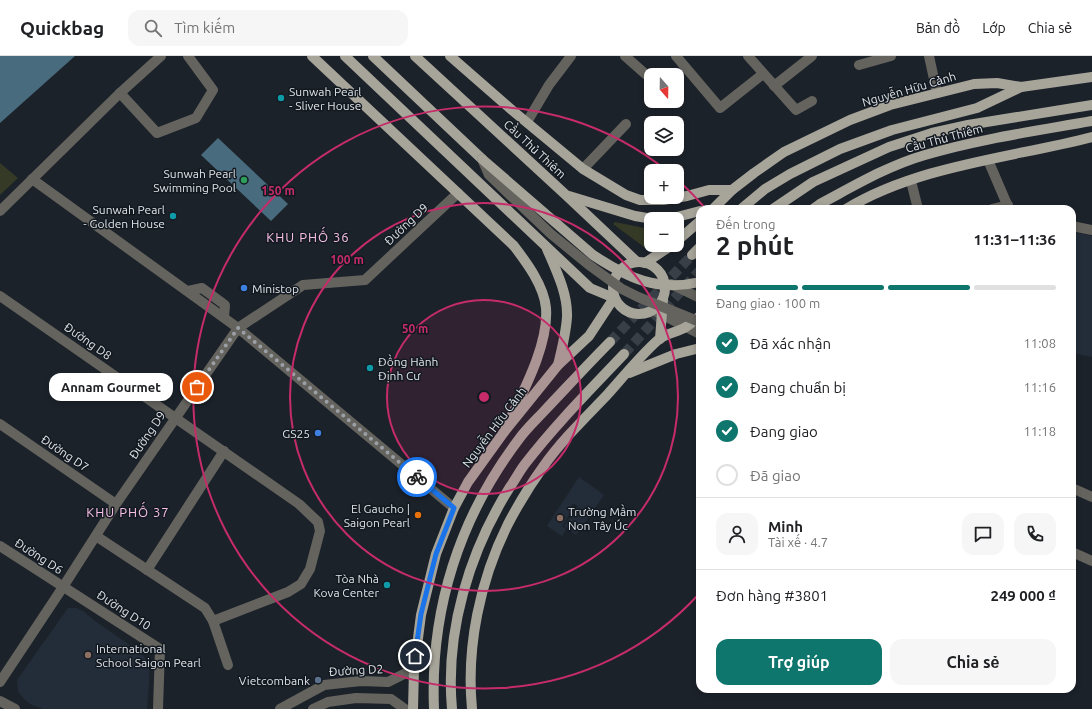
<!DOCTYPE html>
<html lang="vi">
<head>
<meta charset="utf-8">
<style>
  :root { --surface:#fff; --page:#f6f6f6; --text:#202124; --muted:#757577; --line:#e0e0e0; --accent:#0f766e }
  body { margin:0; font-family:Ubuntu,sans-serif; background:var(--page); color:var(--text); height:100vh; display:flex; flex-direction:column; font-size:15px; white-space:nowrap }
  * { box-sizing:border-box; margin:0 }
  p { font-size:13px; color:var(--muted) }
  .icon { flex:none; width:22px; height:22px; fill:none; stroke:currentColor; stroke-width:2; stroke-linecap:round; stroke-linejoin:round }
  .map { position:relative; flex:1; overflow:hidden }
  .side { position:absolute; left:696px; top:149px; width:380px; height:488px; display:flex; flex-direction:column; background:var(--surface); border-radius:12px; box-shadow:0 2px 6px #0003 }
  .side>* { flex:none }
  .needle { width:26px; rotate:160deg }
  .fabs { position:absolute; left:644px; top:12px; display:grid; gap:8px }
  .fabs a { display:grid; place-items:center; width:40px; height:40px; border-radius:8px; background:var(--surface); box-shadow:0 2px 6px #0003; font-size:20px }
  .pin { position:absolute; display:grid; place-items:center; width:34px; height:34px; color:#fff; margin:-17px; border:2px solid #fff; border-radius:50%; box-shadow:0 1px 4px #0007 }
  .courier { position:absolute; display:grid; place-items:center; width:40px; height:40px; margin:-20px; border:3px solid #1a73e8; border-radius:50%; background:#fff; color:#222; box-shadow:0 1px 5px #0007 }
  .bubble { position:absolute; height:28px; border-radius:12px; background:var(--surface); box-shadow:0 2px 6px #0003; font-size:13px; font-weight:700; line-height:28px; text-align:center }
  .head em { font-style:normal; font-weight:700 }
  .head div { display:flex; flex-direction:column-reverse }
  .head { display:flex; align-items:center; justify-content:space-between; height:68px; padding:0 20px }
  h1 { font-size:26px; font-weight:700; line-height:30px }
  .bar { display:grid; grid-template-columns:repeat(4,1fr); gap:6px 4px; align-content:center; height:48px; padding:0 20px }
  .bar i { height:5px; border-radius:3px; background:var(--line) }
  .bar .on { background:var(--accent) }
  .bar p { grid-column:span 4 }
  .line { display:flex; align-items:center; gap:10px; padding:0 20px; border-top:1px solid var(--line) }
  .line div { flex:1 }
  .round { display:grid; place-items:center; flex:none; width:42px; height:42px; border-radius:12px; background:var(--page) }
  ol { padding:0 20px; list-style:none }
  li { display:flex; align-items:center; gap:12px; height:44px }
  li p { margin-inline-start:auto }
  li .icon { padding:4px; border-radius:50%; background:var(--accent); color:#fff; stroke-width:4 }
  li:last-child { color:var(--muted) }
  li i { width:22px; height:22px; border:2px solid var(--line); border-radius:50% }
  .button { display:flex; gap:8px; margin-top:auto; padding:8px 20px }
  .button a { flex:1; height:46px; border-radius:12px; background:var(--accent); color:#fff; font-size:16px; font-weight:700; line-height:46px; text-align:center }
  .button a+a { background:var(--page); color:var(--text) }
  header { display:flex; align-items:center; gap:24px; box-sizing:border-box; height:56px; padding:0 20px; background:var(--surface); border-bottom:1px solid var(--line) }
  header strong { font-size:19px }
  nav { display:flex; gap:22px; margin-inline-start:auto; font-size:14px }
  .search { width:280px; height:36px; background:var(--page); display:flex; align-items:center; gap:10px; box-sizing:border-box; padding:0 14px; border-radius:12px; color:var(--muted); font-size:15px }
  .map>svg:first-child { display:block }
  .built { fill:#232d39 }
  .green { fill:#343a25 }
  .water { fill:#486b7e }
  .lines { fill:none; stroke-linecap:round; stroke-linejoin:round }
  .major-tunnel { stroke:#393f46; stroke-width:10; stroke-dasharray:10 5; stroke-linecap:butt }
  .minor { stroke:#64635e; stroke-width:10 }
  .major { stroke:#a7a49a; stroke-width:10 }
  .minor-bridge { stroke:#64635e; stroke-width:10 }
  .major-bridge { stroke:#a7a49a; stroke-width:10 }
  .done { stroke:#9b9fa6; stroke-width:4; stroke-dasharray:0 7.2 }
  .route { stroke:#1a73e8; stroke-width:5 }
  .ring { fill:none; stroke:#c52c69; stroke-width:2 }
  .culture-dot { fill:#0f9aa8; stroke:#131920; stroke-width:1.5 }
  .leisure-dot { fill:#2e9e5b; stroke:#131920; stroke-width:1.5 }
  .shop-dot { fill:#3f7fe0; stroke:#131920; stroke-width:1.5 }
  .food-dot { fill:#e8710a; stroke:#131920; stroke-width:1.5 }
  .education-dot { fill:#8d6e63; stroke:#131920; stroke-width:1.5 }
  .service-dot { fill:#5c6f8a; stroke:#131920; stroke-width:1.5 }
  .labels { text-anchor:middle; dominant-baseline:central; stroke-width:3; stroke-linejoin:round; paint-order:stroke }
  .street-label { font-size:12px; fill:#dfe3e8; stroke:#131920 }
  .poi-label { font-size:12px; fill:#dfe3e8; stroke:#131920; text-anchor:end }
  .neighbourhood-label { font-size:13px; letter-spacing:1px; fill:#f9c1e7; stroke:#131920 }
  .centre { fill:#c52c69; stroke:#131920; stroke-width:2 }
  .ring-label { font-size:12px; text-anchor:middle; font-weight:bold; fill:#c52c69; stroke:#131920; stroke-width:3; stroke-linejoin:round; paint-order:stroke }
</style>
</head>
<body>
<header>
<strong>Quickbag</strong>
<div class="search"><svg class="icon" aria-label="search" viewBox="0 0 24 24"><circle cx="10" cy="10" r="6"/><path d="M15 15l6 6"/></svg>Tìm kiếm</div>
<nav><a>Bản đồ</a><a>Lớp</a><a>Chia sẻ</a></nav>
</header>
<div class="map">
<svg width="1092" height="653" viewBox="0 0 1092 653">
  <rect width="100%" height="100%" fill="#1c222a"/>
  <!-- built -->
  <g class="built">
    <path d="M 1072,176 L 1092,180 L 1092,301 L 1072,297 Z"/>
    <path d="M 579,421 L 604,439 L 576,479 L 564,470 L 578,450 L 573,447 L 571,451 L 573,453 L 562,470 L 566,473 L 562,480 L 547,470 Z"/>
    <path d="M 68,552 L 76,552 L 83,555 L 95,565 L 138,595 L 145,602 L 149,612 L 149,626 L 147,653 L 43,653 L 30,648 L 23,642 L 18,635 L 17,624 Z"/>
  </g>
  <!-- green -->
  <g class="green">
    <path d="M 0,107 L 18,122 L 0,139 Z"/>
    <path d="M 615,166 L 644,172 L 651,171 L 651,187 L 644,191 L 613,168 Z"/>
  </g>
  <!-- water -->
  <g class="water">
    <path d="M 0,0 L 75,0 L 0,67 Z"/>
    <path d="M 218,82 L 288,148 L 271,165 L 201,99 Z"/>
  </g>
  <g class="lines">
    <!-- major-tunnel -->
    <g class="major-tunnel">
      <path d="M 610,286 L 692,199"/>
      <path d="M 624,298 L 700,214"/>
    </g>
    <!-- minor -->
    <g class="minor">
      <path d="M 625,0 L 651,23"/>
      <path d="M 676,0 L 720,52 L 763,18"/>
      <path d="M 748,0 L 796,54 L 812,45"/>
      <path d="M 929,0 L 937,37"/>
      <path d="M 859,9 L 891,0"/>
      <path d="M 774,30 L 812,0"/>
      <path d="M 120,37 L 157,77 L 196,62 L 213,34 L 188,0"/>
      <path d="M 527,66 L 549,29 L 571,0"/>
      <path d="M 988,104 L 1009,153"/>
      <path d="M 583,113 L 626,68"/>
      <path d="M 32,123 L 238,272 L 454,452"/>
      <path d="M 911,125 L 918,153"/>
      <path d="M 992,153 L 1008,149"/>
      <path d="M 0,155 L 120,37 L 161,0"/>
      <path d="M 1072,170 L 1092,174"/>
      <path d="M 671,228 L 700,242"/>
      <path d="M 188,235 L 202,232 L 225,249 L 224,261"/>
      <path d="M 0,240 L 299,448 L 318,466 L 320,475 L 310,513 L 301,528 L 288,536 L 213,565"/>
      <path d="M 653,254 L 700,278"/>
      <path d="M 0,368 L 116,448"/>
      <path d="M 1072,432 L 1092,441"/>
      <path d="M 96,480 L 205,552 L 213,565 L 228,609"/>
      <path d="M 0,490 L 160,593 L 158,653"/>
      <path d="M 1072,496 L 1092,505"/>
      <path d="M 147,514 L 224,395"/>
      <path d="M 0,626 L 63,531 L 116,448 L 238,272 L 303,229 L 365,224 L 458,137"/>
      <path d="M 0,645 L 15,653"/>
      <path d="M 280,653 L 324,629 L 361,625 L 388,626 L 414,613"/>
      <path d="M 313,653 L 328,646 L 356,642 L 391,643 L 405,653"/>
    </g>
    <!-- major -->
    <g class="major">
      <path d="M 312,0 L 514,190 C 527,207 544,230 546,252 C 549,291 520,341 504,376"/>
      <path d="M 345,0 L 590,232 L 614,242"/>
      <path d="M 373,0 L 482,103"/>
      <path d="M 415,0 L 567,140 L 637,206"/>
      <path d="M 450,0 L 513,55 L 583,113 L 626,139 L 640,144 L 663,144 L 687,140 L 709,134 L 732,134"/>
      <path d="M 569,140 L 635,160 L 653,163"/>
      <path d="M 713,153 L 732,134 L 754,117 L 784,96 L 850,64 L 890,49 L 974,28 L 997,27 L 1021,31 L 1092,21"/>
      <path d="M 741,153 L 765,133 L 790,118 L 840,93 L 892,74 L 977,52 L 1021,31"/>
      <path d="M 773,153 L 813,126 L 889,91 L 932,77 L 968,69 L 1092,49"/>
      <path d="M 813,153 L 820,148 C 854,130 887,110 925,99 C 979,83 1036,75 1092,65"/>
      <path d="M 846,153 C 919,109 1011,102 1092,81"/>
      <path d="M 658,163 L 673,162 L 700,155"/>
      <path d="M 677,185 L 700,165"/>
      <path d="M 547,193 C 556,214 568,238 567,261 C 566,277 562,293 558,309"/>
      <path d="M 692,199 L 700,191"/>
      <circle cx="639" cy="232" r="26"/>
      <path d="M 645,207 L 672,189"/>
      <path d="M 660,283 L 663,243"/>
      <path d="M 629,317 L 676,298 L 700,292"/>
      <path d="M 413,653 L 414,613 L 421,559 L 436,498 L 454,452 L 468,426 L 504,376 L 558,309 L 589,280 L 614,242"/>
      <path d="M 434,653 C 430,554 459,462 519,383 C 527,372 538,362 547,352 C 568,330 589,307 610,286"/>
      <path d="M 452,653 C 445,576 469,496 510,431 C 515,424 519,416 525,408 C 555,369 590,334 624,298"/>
      <path d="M 472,653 C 466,591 480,524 508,468 C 518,449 530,429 543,411 C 561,385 585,362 607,339 C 623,321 641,299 658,284 C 666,277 678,276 686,271 C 691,268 695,264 700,260"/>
    </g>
    <!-- minor-bridge -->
    <path class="minor-bridge" d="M 482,103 L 489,119 L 551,178 L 589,209 L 622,233 L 638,241 L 700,266"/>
    <!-- major-bridge -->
    <path class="major-bridge" d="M 482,103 L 593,199 C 628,222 657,236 700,226"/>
  </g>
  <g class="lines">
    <!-- done -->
    <path class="done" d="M 197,331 L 238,272 L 417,421"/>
    <!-- route -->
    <path class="route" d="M 415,600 L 421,558 L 436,498 L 454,452 L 417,421"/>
  </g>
  <!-- distance rings -->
  <circle cx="484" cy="341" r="97" fill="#c52c69" fill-opacity=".12"/>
  <g class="ring">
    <circle cx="484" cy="341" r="97"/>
    <circle cx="484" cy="341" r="194"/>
    <path d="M699 538A291 291 0 1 1 667 115M679 125A291 291 0 0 1 705 152"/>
  </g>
  <!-- markers -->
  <g class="culture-dot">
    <circle cx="281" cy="42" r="4"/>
    <circle cx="173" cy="160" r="4"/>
    <circle cx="370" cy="312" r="4"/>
    <circle cx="387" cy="529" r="4"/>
  </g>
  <circle class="leisure-dot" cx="244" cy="124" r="4"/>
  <g class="shop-dot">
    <circle cx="244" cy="232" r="4"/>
    <circle cx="318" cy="377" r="4"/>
  </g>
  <circle class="food-dot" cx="418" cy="459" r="4"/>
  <g class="education-dot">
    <circle cx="560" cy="462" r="4"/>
    <circle cx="88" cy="599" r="4"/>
  </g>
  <circle class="service-dot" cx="318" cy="624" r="4"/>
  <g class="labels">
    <!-- street labels -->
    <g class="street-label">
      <text transform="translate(909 33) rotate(-16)">Nguyễn Hữu Cảnh</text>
      <text transform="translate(944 82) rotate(-15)">Cầu Thủ Thiêm</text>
      <text transform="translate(535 93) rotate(43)">Cầu Thủ Thiêm</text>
      <text transform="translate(406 168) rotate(-43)">Đường D9</text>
      <text transform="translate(88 285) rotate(35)">Đường D8</text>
      <text transform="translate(494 371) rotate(-53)">Nguyễn Hữu Cảnh</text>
      <text transform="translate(147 379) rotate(-56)">Đường D9</text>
      <text transform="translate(65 397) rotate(34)">Đường D7</text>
      <text transform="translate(39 500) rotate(33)">Đường D6</text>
      <text transform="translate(124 554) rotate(33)">Đường D10</text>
      <text transform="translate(356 614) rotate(-3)">Đường D2</text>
    </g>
    <!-- poi labels -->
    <g class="poi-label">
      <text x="289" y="35" text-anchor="start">Sunwah Pearl<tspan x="289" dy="14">- Sliver House</tspan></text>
      <text x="236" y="117">Sunwah Pearl<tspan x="236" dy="14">Swimming Pool</tspan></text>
      <text x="165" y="153">Sunwah Pearl<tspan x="165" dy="14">- Golden House</tspan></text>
      <text x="252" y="232" text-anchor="start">Ministop</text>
      <text x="378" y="305" text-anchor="start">Đồng Hành<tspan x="378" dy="14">Định Cư</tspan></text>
      <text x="310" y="377">GS25</text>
      <text x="410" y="452">El Gaucho |<tspan x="410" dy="14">Saigon Pearl</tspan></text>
      <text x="568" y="455" text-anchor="start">Trường Mầm<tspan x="568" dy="14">Non Tây Úc</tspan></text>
      <text x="379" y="522">Tòa Nhà<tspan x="379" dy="14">Kova Center</tspan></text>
      <text x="96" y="592" text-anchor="start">International<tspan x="96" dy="14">School Saigon Pearl</tspan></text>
      <text x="310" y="624">Vietcombank</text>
    </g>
    <!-- neighbourhood labels -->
    <g class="neighbourhood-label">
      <text x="308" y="181">KHU PHỐ 36</text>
      <text x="128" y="456">KHU PHỐ 37</text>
    </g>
  </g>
  <circle cx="484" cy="341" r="6" class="centre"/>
  <g class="ring-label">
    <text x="278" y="139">150 m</text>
    <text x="347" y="208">100 m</text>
    <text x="415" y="277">50 m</text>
  </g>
</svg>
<div class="fabs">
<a><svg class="needle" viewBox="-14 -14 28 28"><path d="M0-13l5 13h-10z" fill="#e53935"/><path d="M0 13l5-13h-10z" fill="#757577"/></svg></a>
<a><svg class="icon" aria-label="layers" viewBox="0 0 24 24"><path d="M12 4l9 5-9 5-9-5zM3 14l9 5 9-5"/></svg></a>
<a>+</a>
<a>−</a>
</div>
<div class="pin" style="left:197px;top:331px;background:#ea580c"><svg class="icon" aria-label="bag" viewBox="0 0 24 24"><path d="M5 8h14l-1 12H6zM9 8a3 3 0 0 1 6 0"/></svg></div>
<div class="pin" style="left:415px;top:600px;background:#1f2937"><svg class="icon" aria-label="home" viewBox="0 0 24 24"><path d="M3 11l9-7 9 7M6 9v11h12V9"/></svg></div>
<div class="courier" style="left:417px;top:421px"><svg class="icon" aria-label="bike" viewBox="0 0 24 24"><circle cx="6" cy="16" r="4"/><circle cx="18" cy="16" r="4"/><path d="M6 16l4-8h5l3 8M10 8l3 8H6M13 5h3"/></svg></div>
<div class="bubble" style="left:49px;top:317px;width:124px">Annam Gourmet</div>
<section class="side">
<div class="head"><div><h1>2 phút</h1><p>Đến trong</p></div><em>11:31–11:36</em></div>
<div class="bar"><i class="on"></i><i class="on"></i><i class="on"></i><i></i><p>Đang giao · 100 m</p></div>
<ol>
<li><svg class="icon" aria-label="check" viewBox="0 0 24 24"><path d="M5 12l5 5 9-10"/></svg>Đã xác nhận<p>11:08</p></li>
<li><svg class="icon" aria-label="check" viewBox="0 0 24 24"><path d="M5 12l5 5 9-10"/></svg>Đang chuẩn bị<p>11:16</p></li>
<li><svg class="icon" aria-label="check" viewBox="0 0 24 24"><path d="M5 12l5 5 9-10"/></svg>Đang giao<p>11:18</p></li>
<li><i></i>Đã giao</li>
</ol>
<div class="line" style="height:72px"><a class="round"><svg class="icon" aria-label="person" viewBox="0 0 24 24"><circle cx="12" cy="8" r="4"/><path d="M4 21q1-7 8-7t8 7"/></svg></a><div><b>Minh</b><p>Tài xế · 4.7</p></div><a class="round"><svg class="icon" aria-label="chat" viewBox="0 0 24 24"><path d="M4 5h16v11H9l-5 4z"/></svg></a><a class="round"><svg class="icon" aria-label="phone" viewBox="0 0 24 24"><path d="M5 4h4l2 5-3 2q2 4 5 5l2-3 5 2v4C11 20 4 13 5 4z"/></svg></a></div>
<div class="line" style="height:52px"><div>Đơn hàng #3801</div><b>249 000 ₫</b></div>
<div class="button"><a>Trợ giúp</a><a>Chia sẻ</a></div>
</section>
</div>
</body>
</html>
